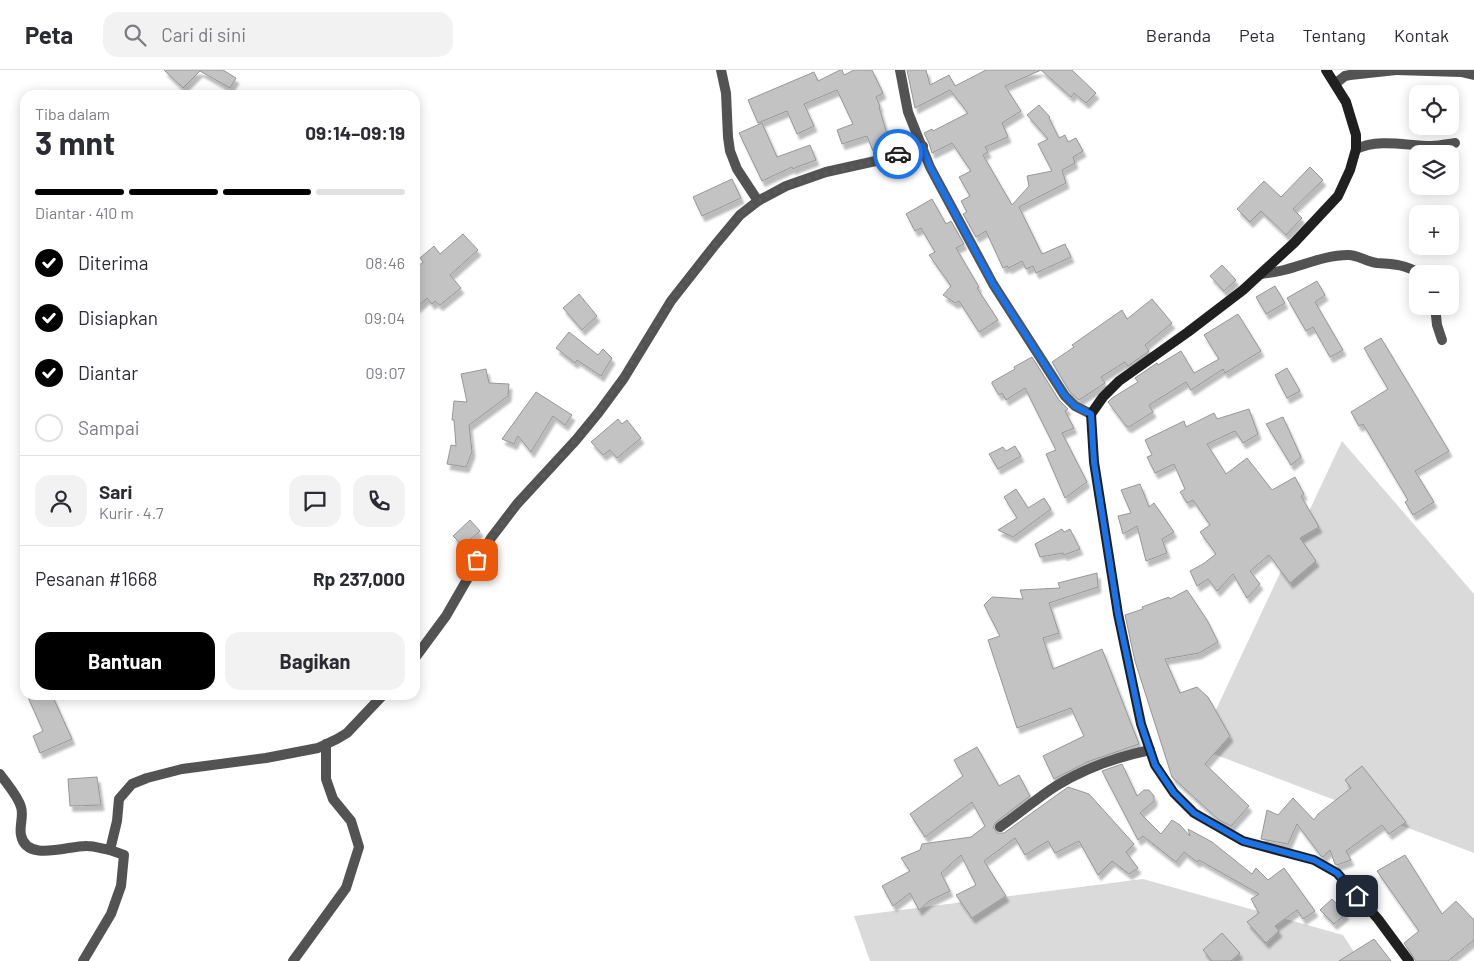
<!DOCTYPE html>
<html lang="id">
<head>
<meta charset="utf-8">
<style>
  :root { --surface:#fff; --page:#f2f2f3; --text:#2b2b33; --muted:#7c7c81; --line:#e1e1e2; --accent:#000 }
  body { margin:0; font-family:Barlow,sans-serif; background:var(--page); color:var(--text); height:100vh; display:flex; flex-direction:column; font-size:19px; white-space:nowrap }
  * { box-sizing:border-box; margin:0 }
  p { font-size:16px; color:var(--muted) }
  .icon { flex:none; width:28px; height:28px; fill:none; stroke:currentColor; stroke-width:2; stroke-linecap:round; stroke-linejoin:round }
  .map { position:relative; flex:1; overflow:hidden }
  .panel { position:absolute; left:20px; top:20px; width:400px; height:610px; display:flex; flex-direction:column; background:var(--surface); border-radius:15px; box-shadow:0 2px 12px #0003 }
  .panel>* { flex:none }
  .buttons { position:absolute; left:1409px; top:15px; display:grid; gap:10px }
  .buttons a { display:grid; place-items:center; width:50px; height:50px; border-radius:10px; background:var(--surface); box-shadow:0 2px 12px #0003; font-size:25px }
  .pin { position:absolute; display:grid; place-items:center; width:42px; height:42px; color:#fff; margin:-21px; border-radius:10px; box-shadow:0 2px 8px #0006 }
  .courier { position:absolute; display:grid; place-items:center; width:50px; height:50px; margin:-25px; border:4px solid #1a73e8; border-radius:50%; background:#fff; color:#222; box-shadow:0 1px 6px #0007 }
  .summary em { font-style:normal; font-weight:700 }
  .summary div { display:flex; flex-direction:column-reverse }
  .summary { display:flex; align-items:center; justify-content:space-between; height:85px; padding:0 15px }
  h1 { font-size:32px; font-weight:700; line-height:38px }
  .bar { display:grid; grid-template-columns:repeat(4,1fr); gap:8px 5px; align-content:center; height:60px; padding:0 15px }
  .bar i { height:6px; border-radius:4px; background:var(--line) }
  .bar .on { background:var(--accent) }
  .bar p { grid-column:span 4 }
  .line { display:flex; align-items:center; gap:12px; padding:0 15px; border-top:1px solid var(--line) }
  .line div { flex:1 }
  .round { display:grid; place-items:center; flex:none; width:52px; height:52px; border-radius:15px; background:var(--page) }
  ol { padding:0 15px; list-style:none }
  li { display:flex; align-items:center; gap:15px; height:55px }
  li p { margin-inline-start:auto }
  li .icon { padding:5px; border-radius:50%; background:var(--accent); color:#fff; stroke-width:4 }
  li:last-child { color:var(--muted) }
  li i { width:28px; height:28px; border:2px solid var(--line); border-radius:50% }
  .button { display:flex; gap:10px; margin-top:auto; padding:10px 15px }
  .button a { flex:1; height:58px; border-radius:15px; background:var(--accent); color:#fff; font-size:20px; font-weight:700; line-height:58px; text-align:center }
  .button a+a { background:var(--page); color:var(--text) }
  header { display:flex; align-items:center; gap:30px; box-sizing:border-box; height:70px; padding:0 25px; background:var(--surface); border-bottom:1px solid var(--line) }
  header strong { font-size:24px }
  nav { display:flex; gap:28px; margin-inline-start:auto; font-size:18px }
  .search { width:350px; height:45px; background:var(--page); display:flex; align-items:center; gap:12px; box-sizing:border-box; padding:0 18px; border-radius:15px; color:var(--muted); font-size:19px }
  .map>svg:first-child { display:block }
  .green { fill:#dadada }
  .building { fill:#c3c3c3; stroke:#979797; filter:url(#shadow) }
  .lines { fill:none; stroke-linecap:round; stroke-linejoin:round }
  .minor { stroke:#535353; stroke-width:10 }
  .secondary { stroke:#202020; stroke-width:10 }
  .done { stroke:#595959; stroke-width:5; stroke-dasharray:0 9 }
  .route { stroke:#1a73e8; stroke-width:6 }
</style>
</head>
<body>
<header>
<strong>Peta</strong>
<div class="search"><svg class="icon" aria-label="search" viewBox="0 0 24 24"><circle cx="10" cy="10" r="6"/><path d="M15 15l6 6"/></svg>Cari di sini</div>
<nav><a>Beranda</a><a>Peta</a><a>Tentang</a><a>Kontak</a></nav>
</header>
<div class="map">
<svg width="1474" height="891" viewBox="0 0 1474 891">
  <defs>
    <filter id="shadow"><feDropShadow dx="3" dy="5.5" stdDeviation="1" flood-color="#0004"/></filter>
  </defs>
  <rect width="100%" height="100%" fill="#fff"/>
  <!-- green -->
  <g class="green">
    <path d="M 1342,371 L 1474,524 L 1474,783 L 1198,678 Z"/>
    <path d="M 1143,809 L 1343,865 L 1360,891 L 870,891 L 854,846 Z"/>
  </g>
  <!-- building -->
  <g class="building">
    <path d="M 164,0 L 223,0 L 236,8 L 230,18 L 200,1 L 183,18 Z"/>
    <path d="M 840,0 L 842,0 L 844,5 L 854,0 L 872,0 L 883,23 L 876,27 L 880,36 L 879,37 L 890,74 L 873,81 L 867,66 L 842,74 L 837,60 L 853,54 L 837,20 L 804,34 L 814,56 L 797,64 L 787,41 L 758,53 L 748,30 L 814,2 L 818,11 Z"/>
    <path d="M 907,0 L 926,0 L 930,15 L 949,5 L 955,16 L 986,0 L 1041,0 L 1005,16 L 1021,41 L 1002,53 L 1008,67 L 985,77 L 988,82 L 983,85 L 1012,135 L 1029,116 L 1027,106 L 1052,101 L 1038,74 L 1048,69 L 1027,45 L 1039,35 L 1050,47 L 1049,48 L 1059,68 L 1065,65 L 1068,72 L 1076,68 L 1083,81 L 1073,87 L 1075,93 L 1062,100 L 1066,113 L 1019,137 L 1042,184 L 1065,174 L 1071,187 L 1036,203 L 1033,196 L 1026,199 L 1022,191 L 1009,198 L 1007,196 L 1003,198 L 986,161 L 976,167 L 963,144 L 967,142 L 961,131 L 970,126 L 959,107 L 971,101 L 952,73 L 932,83 L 929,73 L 924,63 L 932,59 L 933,61 L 968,43 L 950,20 L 915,38 Z"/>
    <path d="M 1041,0 L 1072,0 L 1096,23 L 1086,33 L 1074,23 L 1071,27 Z"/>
    <path d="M 762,53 L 777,87 L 810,75 L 816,90 L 797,97 L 793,99 L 792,97 L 762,111 L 739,63 Z"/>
    <path d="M 1310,97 L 1323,110 L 1293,139 L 1302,148 L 1286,165 L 1261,141 L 1250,152 L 1237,139 L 1264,111 L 1281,127 Z"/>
    <path d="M 732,109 L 741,128 L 702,146 L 693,127 Z"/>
    <path d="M 932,129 L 946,154 L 951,151 L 964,174 L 956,178 L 979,217 L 977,218 L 998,250 L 979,262 L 959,231 L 955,233 L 943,225 L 951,216 L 929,185 L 935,182 L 921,158 L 915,161 L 906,144 Z"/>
    <path d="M 463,164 L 478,180 L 450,205 L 461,218 L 440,235 L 435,231 L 432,234 L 427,228 L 415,239 L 415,222 L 420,217 L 415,211 L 415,199 L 423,192 L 420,188 L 434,176 L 440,184 Z"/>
    <path d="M 1222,195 L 1236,210 L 1224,221 L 1210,206 Z"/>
    <path d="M 1317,211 L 1325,225 L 1315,232 L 1343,280 L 1330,287 L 1313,257 L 1306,261 L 1287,228 Z"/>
    <path d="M 1275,216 L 1285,233 L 1266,244 L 1256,227 Z"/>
    <path d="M 579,224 L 597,246 L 582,260 L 563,238 Z"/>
    <path d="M 1152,229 L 1172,253 L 1145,275 L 1149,281 L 1128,296 L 1125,292 L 1101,307 L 1105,313 L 1079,330 L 1070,322 L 1052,292 L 1074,277 L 1072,275 L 1122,240 L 1127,249 Z"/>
    <path d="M 1238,244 L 1261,281 L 1225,303 L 1223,299 L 1191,320 L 1186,312 L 1149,335 L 1153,342 L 1129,357 L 1126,356 L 1108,332 L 1112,328 L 1138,312 L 1135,308 L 1157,293 L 1158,295 L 1181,281 L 1194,303 L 1219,289 L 1204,265 Z"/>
    <path d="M 569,262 L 598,285 L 603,279 L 612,288 L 601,306 L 577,290 L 575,293 L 556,278 Z"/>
    <path d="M 1381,268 L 1449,381 L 1415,401 L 1434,432 L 1413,445 L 1405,432 L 1408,430 L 1363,354 L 1359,356 L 1351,342 L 1388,319 L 1364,278 Z"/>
    <path d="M 1032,287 L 1059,330 L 1068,339 L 1065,341 L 1074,358 L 1062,363 L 1087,412 L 1065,428 L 1046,384 L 1056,380 L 1025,318 L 1006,330 L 1002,323 L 999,325 L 992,314 L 992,312 L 1015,299 L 1014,297 Z"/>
    <path d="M 1287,298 L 1300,321 L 1287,328 L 1275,305 Z"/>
    <path d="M 486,299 L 489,313 L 509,314 L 508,326 L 469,355 L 472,382 L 466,397 L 447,394 L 451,375 L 456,376 L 454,350 L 452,350 L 454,331 L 467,332 L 461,304 Z"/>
    <path d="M 536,322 L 572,345 L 565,355 L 553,346 L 531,382 L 518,366 L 514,374 L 502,369 Z"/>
    <path d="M 1249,339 L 1258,364 L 1243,373 L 1235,361 L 1207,374 L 1226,404 L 1247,388 L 1272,420 L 1295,407 L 1304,424 L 1301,426 L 1319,457 L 1300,468 L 1316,491 L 1290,513 L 1269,485 L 1250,501 L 1260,514 L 1247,528 L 1233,504 L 1217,521 L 1208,509 L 1197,516 L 1190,501 L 1203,494 L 1216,484 L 1200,462 L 1210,455 L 1193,430 L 1187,433 L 1180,422 L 1185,419 L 1174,394 L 1155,403 L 1147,387 L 1152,385 L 1145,370 L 1184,351 L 1186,357 L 1214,343 L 1217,349 Z"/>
    <path d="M 1283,347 L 1301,387 L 1291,395 L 1266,354 Z"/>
    <path d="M 618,349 L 622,354 L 627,350 L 641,368 L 617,388 L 610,380 L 603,385 L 591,372 Z"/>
    <path d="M 1015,376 L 1021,386 L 998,399 L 989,384 L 1003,377 L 1006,381 Z"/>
    <path d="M 1140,414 L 1149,437 L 1154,433 L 1174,462 L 1162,469 L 1167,483 L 1146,491 L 1137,456 L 1123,464 L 1118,446 L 1131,443 L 1121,420 Z"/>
    <path d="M 1016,419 L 1028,438 L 1044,428 L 1051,439 L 1013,467 L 998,460 L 1017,448 L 1004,427 Z"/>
    <path d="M 470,450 L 480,461 L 463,476 L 453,466 Z"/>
    <path d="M 1062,459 L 1064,462 L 1070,459 L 1080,479 L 1064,485 L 1063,483 L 1040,487 L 1035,474 Z"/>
    <path d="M 1097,503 L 1098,517 L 1049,533 L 1059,563 L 1043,568 L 1053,599 L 1102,579 L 1139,674 L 1087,692 L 1054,709 L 1043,686 L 1084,666 L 1071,638 L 1017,658 L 988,570 L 1000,566 L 984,535 L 992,527 L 1023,529 L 1020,520 L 1060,518 L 1058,513 Z"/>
    <path d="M 1187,520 L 1207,550 L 1218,572 L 1199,583 L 1165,589 L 1180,623 L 1197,617 L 1208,627 L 1230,666 L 1205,694 L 1249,736 L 1231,756 L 1219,750 L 1172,707 L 1135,591 L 1125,545 L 1143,539 L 1142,537 L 1169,527 L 1170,529 Z"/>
    <path d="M 27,625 L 52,625 L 72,669 L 40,683 L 33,666 L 43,661 Z"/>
    <path d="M 977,677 L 999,716 L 1019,705 L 1030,726 L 996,752 L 993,757 L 997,763 L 1004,763 L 1068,717 L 1089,724 L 1134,774 L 1126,782 L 1138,798 L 1129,804 L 1112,791 L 1098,805 L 1079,771 L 1055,783 L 1048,771 L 1025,785 L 1015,768 L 984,791 L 1006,826 L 972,848 L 956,825 L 976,815 L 961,785 L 941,803 L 950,821 L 929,831 L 919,840 L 910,823 L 893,836 L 882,816 L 910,801 L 901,788 L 920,780 L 922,774 L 971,767 L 985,756 L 972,732 L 925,767 L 910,744 L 963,706 L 954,690 Z"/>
    <path d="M 1122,694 L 1137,726 L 1144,720 L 1149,720 L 1154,726 L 1154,731 L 1140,743 L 1161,764 L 1172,750 L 1180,755 L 1190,766 L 1188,759 L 1212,772 L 1252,804 L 1256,798 L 1268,810 L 1284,798 L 1315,841 L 1303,849 L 1297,840 L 1275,856 L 1279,861 L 1266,873 L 1247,852 L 1259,843 L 1251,829 L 1259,824 L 1199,790 L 1197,792 L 1184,782 L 1176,792 L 1143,766 L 1138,770 L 1102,701 Z"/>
    <path d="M 1362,696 L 1406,752 L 1389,764 L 1382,755 L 1346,781 L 1351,790 L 1337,795 L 1335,794 L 1330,780 L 1323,787 L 1321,786 L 1297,754 L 1288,774 L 1261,769 L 1267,740 L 1278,745 L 1293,728 L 1314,750 L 1318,744 L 1351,718 L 1345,710 Z"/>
    <path d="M 97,707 L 101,735 L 70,736 L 68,709 Z"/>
    <path d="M 1405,785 L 1442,844 L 1456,831 L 1474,850 L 1474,870 L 1448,891 L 1416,891 L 1404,873 L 1419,861 L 1377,801 Z"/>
    <path d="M 1332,829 L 1346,844 L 1334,854 L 1320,840 Z"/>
    <path d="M 1222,863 L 1240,883 L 1231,891 L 1212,891 L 1203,880 Z"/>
    <path d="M 1374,869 L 1391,891 L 1339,891 Z"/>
  </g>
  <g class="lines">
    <!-- minor -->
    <g class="minor">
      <path d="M 721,0 L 726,23 L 728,67 L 730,81 L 737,99 L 758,131"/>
      <path d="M 900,0 L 908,42 L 930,97 L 993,214 L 1065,326 L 1075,336 L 1091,344"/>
      <path d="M 1396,0 L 1461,2 L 1474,5"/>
      <path d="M 1336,13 L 1345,6 L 1350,5 L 1396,0"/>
      <path d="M 1356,79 C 1380,68 1407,76 1431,76 C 1439,76 1448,74 1455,73"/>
      <path d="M 1261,204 C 1268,203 1276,202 1284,200 C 1304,195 1326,185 1348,185 C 1359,185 1366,192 1377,193 C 1397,194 1404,195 1422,204"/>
      <path d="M 1435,236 L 1437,255 L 1442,270"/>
      <path d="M 415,588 L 446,546 L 491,468 L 517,434 L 576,370 L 599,342 L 624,308 L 671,231 L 715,175 L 740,145 L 758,131 L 786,116 L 826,102 L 880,90 L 923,76"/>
      <path d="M 0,704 C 7,714 18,726 21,737 C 24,746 19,756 21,765 C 26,793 70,775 87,776 C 95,776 103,779 110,780"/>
      <path d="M 1000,757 C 1019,744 1037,728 1056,716 C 1085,698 1117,687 1150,680"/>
      <path d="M 83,891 L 111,844 L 121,816 L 124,785 L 110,780 L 117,751 L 119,729 L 132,714 L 147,708 L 182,699 L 266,688 L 318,678 L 337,669 L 347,663 L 383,625"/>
      <path d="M 293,891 L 346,818 L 359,777 L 351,751 L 333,729 L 326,709 L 326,674"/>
    </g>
    <!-- secondary -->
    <path class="secondary" d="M 1326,0 L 1346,32 L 1356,65 L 1356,79 L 1350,100 L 1338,126 L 1294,173 L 1243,220 L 1188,262 L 1119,311 L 1103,327 L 1091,344 L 1094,392 L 1118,544 L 1141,654 L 1155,695 L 1174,723 L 1194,743 L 1243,771 L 1314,790 L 1337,803 L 1378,849 L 1409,891"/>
  </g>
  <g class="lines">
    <!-- done -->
    <path class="done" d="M 477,490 C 510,434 560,393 599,341 C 626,306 646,266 672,230 C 684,214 697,198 709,183 C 723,164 739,143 758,131 C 801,103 851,100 898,84"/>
    <!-- route -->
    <path class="route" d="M 898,84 L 922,76 L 930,97 L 993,214 L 1065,326 L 1075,336 L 1091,344 L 1094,392 L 1118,544 L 1141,654 L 1155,695 L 1174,723 L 1194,743 L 1243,771 L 1314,790 L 1337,803 L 1357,826"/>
  </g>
</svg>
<div class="buttons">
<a><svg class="icon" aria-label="locate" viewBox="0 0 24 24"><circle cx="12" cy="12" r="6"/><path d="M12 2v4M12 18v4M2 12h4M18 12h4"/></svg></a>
<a><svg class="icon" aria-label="layers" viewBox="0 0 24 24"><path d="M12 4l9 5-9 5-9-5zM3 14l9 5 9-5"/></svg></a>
<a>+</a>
<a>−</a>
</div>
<div class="pin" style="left:477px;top:490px;background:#ea580c"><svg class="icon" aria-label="bag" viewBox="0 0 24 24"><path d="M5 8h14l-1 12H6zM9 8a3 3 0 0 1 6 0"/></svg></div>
<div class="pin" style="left:1357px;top:826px;background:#1f2937"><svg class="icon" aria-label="home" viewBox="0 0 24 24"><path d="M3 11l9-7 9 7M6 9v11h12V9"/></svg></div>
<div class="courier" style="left:898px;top:84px"><svg class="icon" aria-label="car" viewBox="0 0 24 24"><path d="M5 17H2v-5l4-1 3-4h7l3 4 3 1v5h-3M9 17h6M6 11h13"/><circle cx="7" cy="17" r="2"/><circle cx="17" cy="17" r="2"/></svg></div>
<section class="panel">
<div class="summary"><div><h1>3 mnt</h1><p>Tiba dalam</p></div><em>09:14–09:19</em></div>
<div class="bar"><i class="on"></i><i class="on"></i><i class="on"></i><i></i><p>Diantar · 410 m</p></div>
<ol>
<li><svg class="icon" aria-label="check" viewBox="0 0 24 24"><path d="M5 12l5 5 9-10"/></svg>Diterima<p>08:46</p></li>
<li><svg class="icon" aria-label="check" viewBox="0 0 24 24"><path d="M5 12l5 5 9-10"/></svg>Disiapkan<p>09:04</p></li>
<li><svg class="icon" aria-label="check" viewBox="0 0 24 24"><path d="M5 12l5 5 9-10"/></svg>Diantar<p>09:07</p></li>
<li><i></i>Sampai</li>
</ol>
<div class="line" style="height:90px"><a class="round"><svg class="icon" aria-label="person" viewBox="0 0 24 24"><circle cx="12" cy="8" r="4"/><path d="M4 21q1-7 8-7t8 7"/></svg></a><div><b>Sari</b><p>Kurir · 4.7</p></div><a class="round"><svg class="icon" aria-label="chat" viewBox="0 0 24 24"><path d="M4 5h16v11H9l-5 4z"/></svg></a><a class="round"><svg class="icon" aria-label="phone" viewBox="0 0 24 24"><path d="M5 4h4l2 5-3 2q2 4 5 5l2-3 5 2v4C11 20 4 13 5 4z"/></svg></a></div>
<div class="line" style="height:65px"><div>Pesanan #1668</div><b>Rp 237,000</b></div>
<div class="button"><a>Bantuan</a><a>Bagikan</a></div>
</section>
</div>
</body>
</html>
